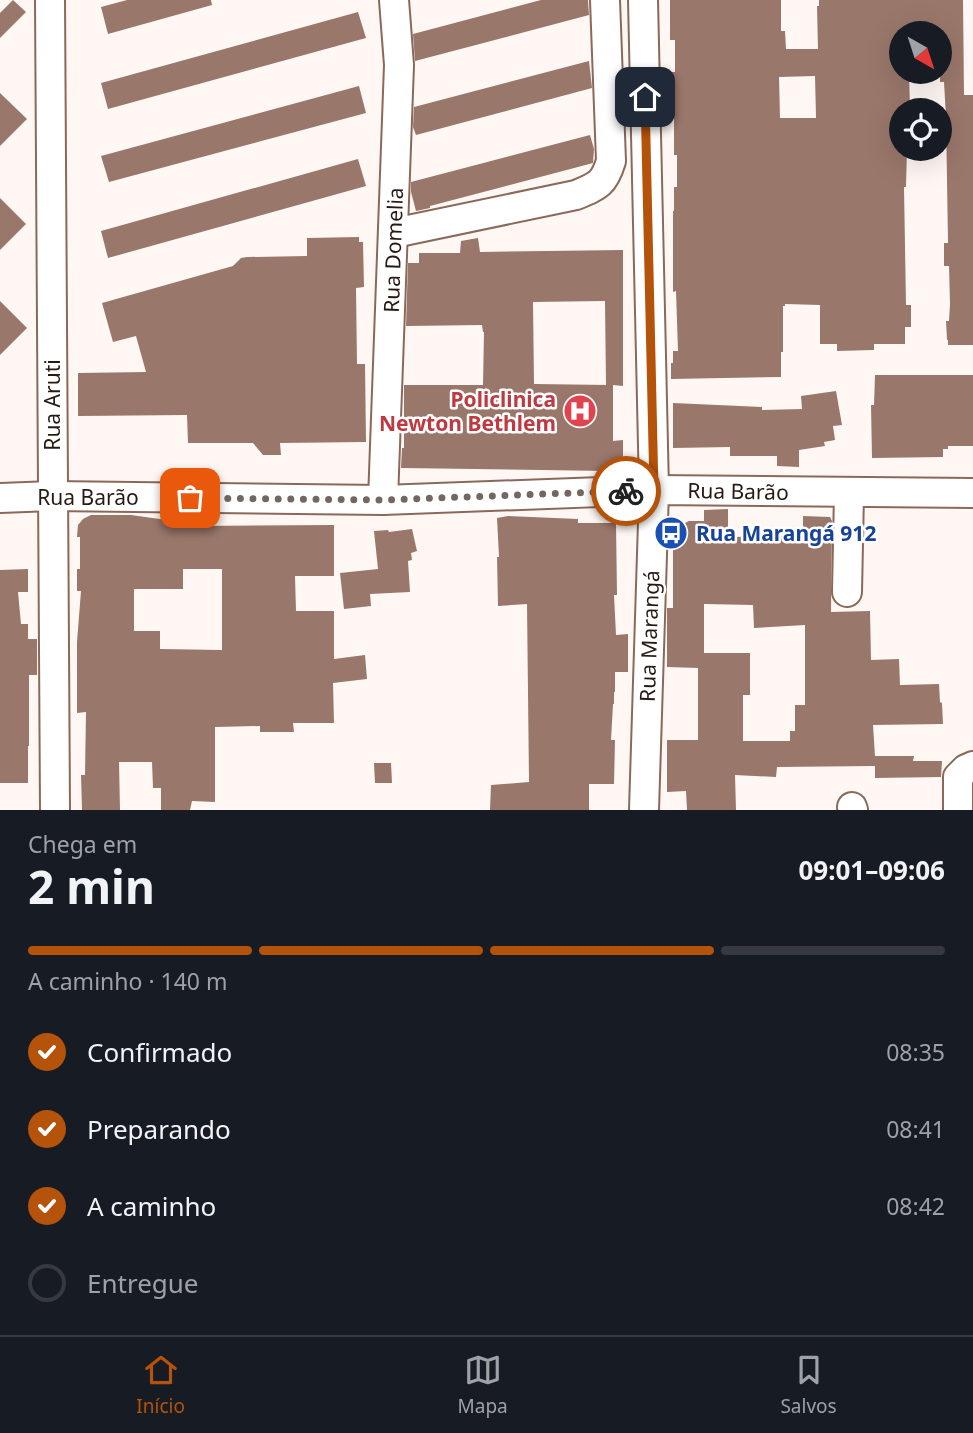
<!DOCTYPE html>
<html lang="pt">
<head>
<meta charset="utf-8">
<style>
  :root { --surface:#171b24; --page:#20242c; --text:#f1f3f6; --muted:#9ea1a6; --line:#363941; --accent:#b45309 }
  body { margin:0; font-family:"Noto Sans",sans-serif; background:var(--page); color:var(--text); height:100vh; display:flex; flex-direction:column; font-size:26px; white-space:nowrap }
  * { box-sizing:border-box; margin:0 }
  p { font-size:23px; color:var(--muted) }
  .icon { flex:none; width:38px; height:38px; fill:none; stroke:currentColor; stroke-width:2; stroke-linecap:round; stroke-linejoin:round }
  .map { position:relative; height:810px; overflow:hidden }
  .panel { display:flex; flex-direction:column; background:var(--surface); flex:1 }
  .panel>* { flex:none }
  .needle { width:46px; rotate:141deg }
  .buttons { position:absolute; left:889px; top:21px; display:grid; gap:14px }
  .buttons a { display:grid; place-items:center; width:63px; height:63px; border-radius:50%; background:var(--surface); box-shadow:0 7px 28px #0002; font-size:35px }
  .pin { position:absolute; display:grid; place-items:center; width:60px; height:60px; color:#fff; margin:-30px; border-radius:14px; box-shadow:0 4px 10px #0006 }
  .courier { position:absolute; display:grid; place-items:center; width:70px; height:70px; margin:-35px; border:5px solid #b45309; border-radius:50%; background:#fff; color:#222; box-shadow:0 2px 9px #0007 }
  .summary em { font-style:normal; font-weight:700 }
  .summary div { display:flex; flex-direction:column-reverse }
  .summary { display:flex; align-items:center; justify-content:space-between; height:119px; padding:0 28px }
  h1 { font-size:46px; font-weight:700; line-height:52px }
  .bar { display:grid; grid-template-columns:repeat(4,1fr); gap:10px 7px; align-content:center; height:84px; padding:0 28px }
  .bar i { height:9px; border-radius:5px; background:var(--line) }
  .bar .on { background:var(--accent) }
  .bar p { grid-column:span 4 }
  ol { padding:0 28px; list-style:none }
  li { display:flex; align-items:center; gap:21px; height:77px }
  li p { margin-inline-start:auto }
  li .icon { padding:7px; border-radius:50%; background:var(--accent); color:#fff; stroke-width:4 }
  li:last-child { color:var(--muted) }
  li i { width:38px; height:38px; border:4px solid var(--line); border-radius:50% }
  .tabs { display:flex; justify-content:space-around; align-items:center; height:98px; border-top:2px solid var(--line); background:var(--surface); font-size:19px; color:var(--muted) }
  .tabs a { display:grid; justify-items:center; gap:4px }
  .tabs .on { color:var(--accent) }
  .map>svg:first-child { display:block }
  .building { fill:#9a776b; fill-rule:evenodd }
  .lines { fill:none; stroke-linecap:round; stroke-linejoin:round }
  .minor-casing { stroke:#8a695a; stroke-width:32 }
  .minor { stroke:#fff; stroke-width:28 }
  .done { stroke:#736761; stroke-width:7; stroke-dasharray:0 12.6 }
  .route { stroke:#b45309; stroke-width:9 }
  .labels { text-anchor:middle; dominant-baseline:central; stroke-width:5; stroke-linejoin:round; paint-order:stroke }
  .street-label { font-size:21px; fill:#271a13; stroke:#fff }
  .health-label { font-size:21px; font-weight:bold; fill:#be3a42; stroke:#fff; text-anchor:end }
  .transit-label { font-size:21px; font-weight:bold; fill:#164399; stroke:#fff; text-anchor:start }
</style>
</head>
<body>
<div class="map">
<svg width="973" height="810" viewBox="0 0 973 810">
  <rect width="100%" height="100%" fill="#fff7f3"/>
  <!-- building -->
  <g class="building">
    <path d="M 13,0 L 26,12 L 0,38 L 0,13 Z"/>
    <path d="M 127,0 L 211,0 L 212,5 L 108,34 L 101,7 Z"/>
    <path d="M 541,0 L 588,0 L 589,15 L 415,61 L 413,34 Z"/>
    <path d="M 670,0 L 781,0 L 781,31 L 785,31 L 786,49 L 818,49 L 817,6 L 819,6 L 819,0 L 963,0 L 964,95 L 973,95 L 973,345 L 948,345 L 948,340 L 947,340 L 946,321 L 949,321 L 950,304 L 949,266 L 944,266 L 944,243 L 948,243 L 946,117 L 944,82 L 940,82 L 940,33 L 901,33 L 901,72 L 909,72 L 910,110 L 901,110 L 901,149 L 907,149 L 906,187 L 904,187 L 906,305 L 911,305 L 911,327 L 905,327 L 905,344 L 874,344 L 874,350 L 837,351 L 837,344 L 820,344 L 820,305 L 785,304 L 785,306 L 783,306 L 783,352 L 781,352 L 781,377 L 671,379 L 671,363 L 673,363 L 673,351 L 678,351 L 676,291 L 673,292 L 673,211 L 674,211 L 674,187 L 677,187 L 677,155 L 674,155 L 674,96 L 672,96 L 672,72 L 675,72 L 675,40 L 670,40 ZM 815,76 L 816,118 L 780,118 L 779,77 Z"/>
    <path d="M 358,12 L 366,38 L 108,109 L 101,83 Z"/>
    <path d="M 589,61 L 592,88 L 416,135 L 413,127 L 414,107 Z"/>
    <path d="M 359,86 L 366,113 L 109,182 L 101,156 Z"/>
    <path d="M 0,93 L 27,119 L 0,146 Z"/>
    <path d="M 590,135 L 594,149 L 593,163 L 430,206 L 430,208 L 416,211 L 411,192 L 411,182 Z"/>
    <path d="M 358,159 L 366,186 L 108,258 L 101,231 Z"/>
    <path d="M 0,198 L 26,224 L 0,250 Z"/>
    <path d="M 359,237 L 359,242 L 363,242 L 364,287 L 356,288 L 357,364 L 365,364 L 366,442 L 280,443 L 281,455 L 263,455 L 253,443 L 188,443 L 187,415 L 78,416 L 78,373 L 146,372 L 136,336 L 113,342 L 102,303 L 233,266 L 241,258 L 247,257 L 307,256 L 307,238 Z"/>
    <path d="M 478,238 L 480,252 L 623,250 L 623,386 L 613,385 L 613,441 L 623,440 L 623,456 L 607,471 L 401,468 L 402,448 L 404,448 L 404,385 L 483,385 L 484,332 L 483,332 L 482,325 L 406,326 L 408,263 L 419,263 L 419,253 L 460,253 L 461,241 ZM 605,301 L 606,385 L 610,385 L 534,384 L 533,302 Z"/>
    <path d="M 0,301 L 27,328 L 0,355 Z"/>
    <path d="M 875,375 L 973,375 L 973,446 L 948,446 L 948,449 L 943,449 L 943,457 L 872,458 L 871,405 L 874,405 Z"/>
    <path d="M 836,391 L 842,425 L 833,426 L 835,440 L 824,442 L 825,446 L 799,450 L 799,467 L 777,466 L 777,456 L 730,456 L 730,447 L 673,448 L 673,403 L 762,407 L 762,410 L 802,409 L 801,396 Z"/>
    <path d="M 728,509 L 728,537 L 803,536 L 803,516 L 830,517 L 832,521 L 831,612 L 870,611 L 871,660 L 899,659 L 900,685 L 939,684 L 940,702 L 942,703 L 943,724 L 873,725 L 875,756 L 914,756 L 913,761 L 942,761 L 941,777 L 875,778 L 875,766 L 777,767 L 776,777 L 735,775 L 736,810 L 687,810 L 686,791 L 667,792 L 667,740 L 698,740 L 698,668 L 667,667 L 667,608 L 673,608 L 673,533 L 681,525 L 689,521 L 704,521 L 704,510 ZM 704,604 L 753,605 L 754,628 L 805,625 L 805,705 L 795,705 L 795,731 L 790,731 L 790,741 L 743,741 L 743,695 L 750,695 L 750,653 L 704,653 Z"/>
    <path d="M 174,514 L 192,514 L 192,526 L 334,525 L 334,576 L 295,576 L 296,611 L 334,611 L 334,659 L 365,655 L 367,679 L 333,683 L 334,723 L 293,723 L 294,732 L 260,732 L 260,726 L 215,727 L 215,802 L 192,801 L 190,810 L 161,810 L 161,788 L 153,788 L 152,762 L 119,762 L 120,810 L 82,810 L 81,775 L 85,775 L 86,712 L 77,713 L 77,642 L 81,591 L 77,591 L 77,569 L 80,569 L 80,537 L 77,537 L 78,525 L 83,519 L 91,515 L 131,515 L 174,521 ZM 183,569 L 222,569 L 222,650 L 160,649 L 160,631 L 134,631 L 134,589 L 183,589 Z"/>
    <path d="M 508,516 L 578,519 L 578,523 L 616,523 L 617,595 L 614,595 L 616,635 L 628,634 L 628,672 L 615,672 L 615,692 L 614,692 L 614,704 L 613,704 L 611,740 L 615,740 L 614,784 L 589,784 L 589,810 L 490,810 L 491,785 L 529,782 L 527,604 L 498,606 L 497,557 L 499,557 L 497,518 Z"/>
    <path d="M 412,529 L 417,551 L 411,553 L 412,560 L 408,561 L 410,592 L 370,594 L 371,606 L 344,609 L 340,573 L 378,569 L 374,531 L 388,530 L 389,532 Z"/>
    <path d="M 28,569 L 28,592 L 18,592 L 21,624 L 28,624 L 28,639 L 37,639 L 37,675 L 29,675 L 29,746 L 28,746 L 28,783 L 0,783 L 0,570 Z"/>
    <path d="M 374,763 L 391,763 L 392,783 L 375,783 Z"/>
  </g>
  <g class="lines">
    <defs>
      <g id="minor">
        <path d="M 50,0 L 55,810"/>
        <path d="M 643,0 L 654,490 L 644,810"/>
        <path d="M 394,233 L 576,195 C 598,186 604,184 611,161 L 605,0"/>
        <path d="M 0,498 L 52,496 L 383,500 L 654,490 L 973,493"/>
        <path d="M 383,500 L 399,65 L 394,0"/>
        <path d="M 847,592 L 849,493"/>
        <path d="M 852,807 L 853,810"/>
        <path d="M 958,810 L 958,777 L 966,769 L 973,766"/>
      </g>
    </defs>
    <!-- minor casing -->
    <use href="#minor" class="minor-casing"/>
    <!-- minor -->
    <use href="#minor" class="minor"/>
  </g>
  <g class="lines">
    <!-- done -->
    <path class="done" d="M 190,498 L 383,500 L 626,491"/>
    <!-- route -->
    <path class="route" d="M 626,491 L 654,490 L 645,97"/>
  </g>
  <!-- icons -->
  <defs>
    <symbol id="hospital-disc" viewBox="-11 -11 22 22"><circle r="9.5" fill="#e0444e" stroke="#fff"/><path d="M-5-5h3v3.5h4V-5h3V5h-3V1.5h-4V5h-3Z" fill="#fff"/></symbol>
    <symbol id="bus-disc" viewBox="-11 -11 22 22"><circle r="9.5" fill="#1a4fb4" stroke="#fff"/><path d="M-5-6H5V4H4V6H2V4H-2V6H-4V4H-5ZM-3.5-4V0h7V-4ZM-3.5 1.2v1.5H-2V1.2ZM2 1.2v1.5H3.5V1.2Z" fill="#fff"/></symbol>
  </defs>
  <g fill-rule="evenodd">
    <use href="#hospital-disc" x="561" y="392" width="38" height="38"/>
    <use href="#bus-disc" x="652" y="514" width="38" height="38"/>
  </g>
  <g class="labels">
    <!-- street labels -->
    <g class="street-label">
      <text transform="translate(393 250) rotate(-88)">Rua Domelia</text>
      <text transform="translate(52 405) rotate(-90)">Rua Aruti</text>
      <text transform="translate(738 491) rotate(1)">Rua Barão</text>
      <text x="88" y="497">Rua Barão</text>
      <text transform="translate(649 636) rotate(-88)">Rua Marangá</text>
    </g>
    <!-- health labels -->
    <g class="health-label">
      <text x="556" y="399">Policlinica<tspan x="556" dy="24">Newton Bethlem</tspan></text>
    </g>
    <!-- transit labels -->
    <g class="transit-label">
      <text x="696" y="533">Rua Marangá 912</text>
    </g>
  </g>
</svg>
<div class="buttons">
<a><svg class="needle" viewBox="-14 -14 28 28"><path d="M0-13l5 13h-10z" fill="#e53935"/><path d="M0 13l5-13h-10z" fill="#9ea1a6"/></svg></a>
<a><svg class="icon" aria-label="locate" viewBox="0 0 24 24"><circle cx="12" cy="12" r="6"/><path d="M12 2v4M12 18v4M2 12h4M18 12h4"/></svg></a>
</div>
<div class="pin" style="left:190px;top:498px;background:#ea580c"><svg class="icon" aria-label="bag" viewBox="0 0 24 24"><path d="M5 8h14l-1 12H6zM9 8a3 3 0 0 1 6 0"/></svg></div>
<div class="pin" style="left:645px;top:97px;background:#1f2937"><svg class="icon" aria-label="home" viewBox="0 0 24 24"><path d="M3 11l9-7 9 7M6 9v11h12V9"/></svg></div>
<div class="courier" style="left:626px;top:491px"><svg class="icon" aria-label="bike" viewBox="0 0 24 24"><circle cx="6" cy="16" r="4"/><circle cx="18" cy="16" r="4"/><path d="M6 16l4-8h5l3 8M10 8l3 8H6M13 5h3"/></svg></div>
</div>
<section class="panel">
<div class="summary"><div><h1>2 min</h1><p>Chega em</p></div><em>09:01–09:06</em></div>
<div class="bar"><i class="on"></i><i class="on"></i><i class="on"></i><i></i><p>A caminho · 140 m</p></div>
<ol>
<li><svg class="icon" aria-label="check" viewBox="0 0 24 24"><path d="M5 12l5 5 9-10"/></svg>Confirmado<p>08:35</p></li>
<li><svg class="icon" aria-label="check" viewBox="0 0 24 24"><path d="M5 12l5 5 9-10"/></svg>Preparando<p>08:41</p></li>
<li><svg class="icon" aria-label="check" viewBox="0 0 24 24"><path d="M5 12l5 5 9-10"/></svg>A caminho<p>08:42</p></li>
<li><i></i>Entregue</li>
</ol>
</section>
<nav class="tabs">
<a class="on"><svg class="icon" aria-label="home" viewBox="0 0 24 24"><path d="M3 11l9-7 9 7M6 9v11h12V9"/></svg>Início</a>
<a><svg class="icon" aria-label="map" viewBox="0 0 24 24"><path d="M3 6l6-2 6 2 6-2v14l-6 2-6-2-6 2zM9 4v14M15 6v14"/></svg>Mapa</a>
<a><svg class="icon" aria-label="saved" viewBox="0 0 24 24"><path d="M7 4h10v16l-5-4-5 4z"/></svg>Salvos</a>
</nav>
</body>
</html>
